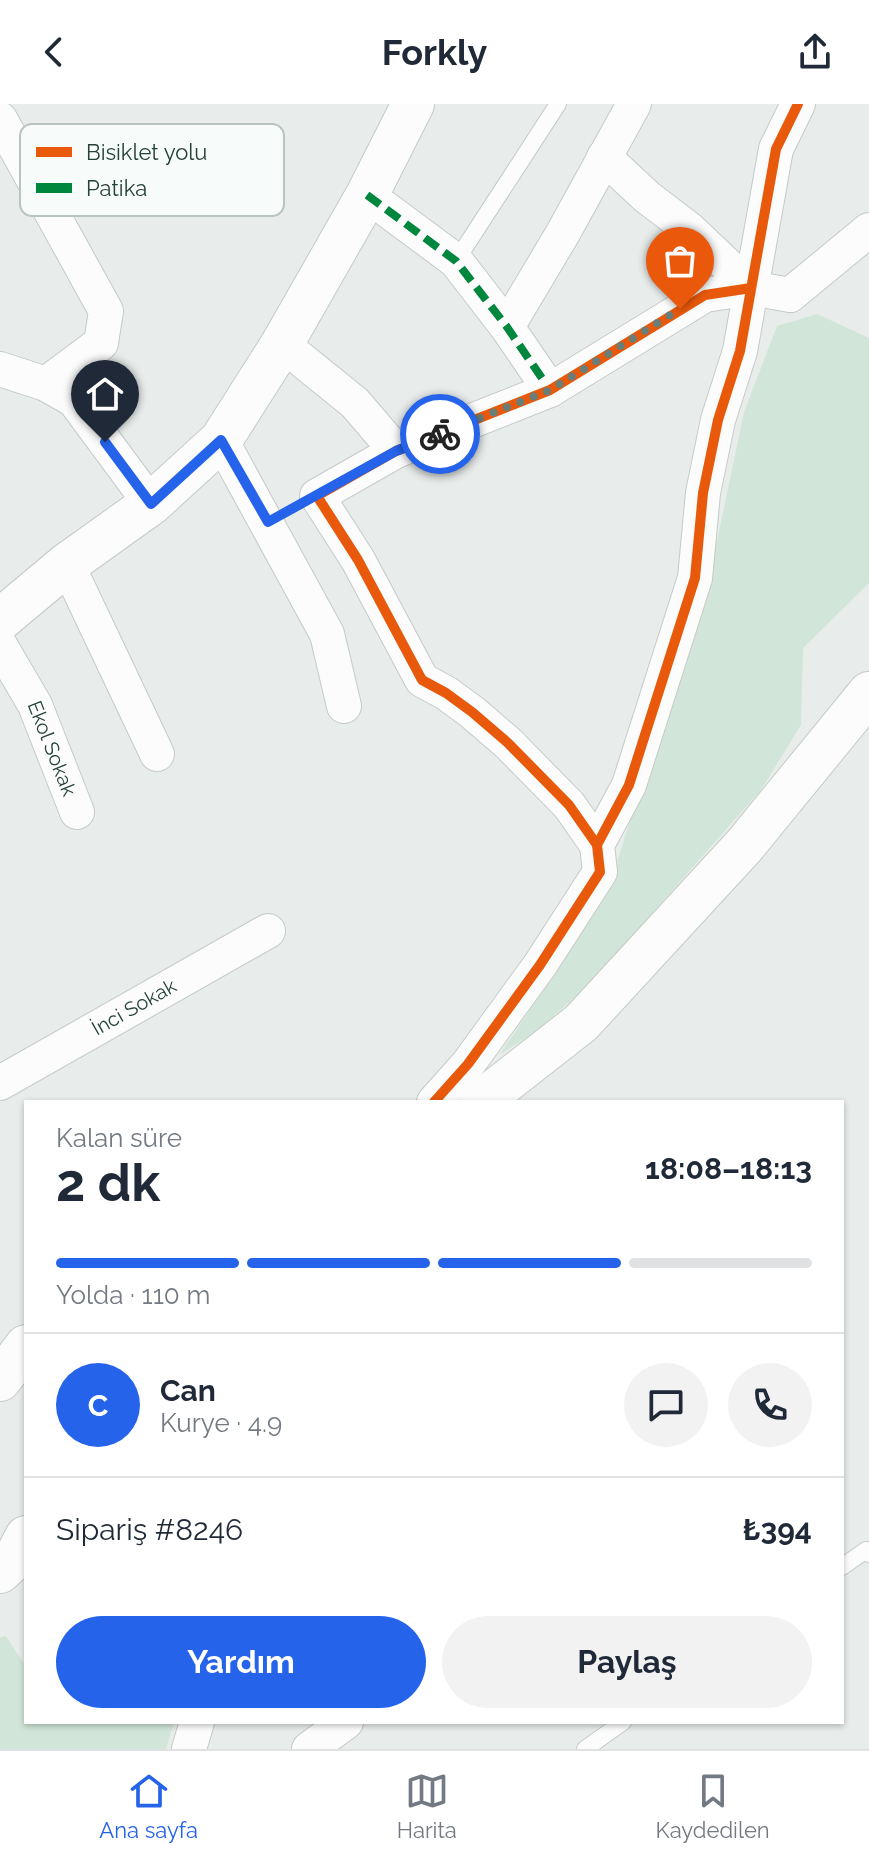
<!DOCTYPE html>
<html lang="tr">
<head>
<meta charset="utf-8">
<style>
  :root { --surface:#fff; --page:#f2f2f3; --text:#1f2937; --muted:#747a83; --line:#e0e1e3; --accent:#2563eb }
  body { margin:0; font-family:Raleway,sans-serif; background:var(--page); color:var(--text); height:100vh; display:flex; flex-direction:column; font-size:30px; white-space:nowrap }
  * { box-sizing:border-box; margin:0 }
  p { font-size:26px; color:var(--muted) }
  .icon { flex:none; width:44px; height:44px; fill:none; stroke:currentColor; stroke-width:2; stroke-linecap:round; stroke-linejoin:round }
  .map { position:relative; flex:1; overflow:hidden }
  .details { position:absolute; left:24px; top:996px; width:820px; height:624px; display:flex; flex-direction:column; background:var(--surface); border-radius:0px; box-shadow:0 2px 6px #0004 }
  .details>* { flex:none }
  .pin { position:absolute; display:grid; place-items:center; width:68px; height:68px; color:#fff; margin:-82px -34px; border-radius:50% 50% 50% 0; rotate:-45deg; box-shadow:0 0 8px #0007 }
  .pin .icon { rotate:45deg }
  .courier { position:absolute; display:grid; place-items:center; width:80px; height:80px; margin:-40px; border:6px solid #2563eb; border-radius:50%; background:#fff; color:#222; box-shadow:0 2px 10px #0007 }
  .head em { font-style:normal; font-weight:700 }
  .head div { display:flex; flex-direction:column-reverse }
  .head { display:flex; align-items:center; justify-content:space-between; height:136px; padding:0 32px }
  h1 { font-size:52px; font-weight:700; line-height:60px }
  .bar { display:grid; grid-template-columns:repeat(4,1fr); gap:12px 8px; align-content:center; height:96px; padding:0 32px }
  .bar i { height:10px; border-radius:6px; background:var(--line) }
  .bar .on { background:var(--accent) }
  .bar p { grid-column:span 4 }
  .line { display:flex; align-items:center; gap:20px; padding:0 32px; border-top:2px solid var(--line) }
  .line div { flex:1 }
  .round { display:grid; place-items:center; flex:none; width:84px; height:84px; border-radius:42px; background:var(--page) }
  .action { display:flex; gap:16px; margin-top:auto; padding:16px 32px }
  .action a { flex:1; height:92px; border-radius:48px; background:var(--accent); color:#fff; font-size:32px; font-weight:700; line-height:92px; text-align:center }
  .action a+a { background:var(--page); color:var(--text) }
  header { display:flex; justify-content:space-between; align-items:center; height:104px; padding:0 32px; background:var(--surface); font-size:36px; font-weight:700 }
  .tabs { display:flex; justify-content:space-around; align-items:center; height:112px; border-top:2px solid var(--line); background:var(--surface); font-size:22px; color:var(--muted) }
  .tabs a { display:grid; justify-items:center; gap:4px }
  .tabs .on { color:var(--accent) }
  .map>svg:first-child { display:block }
  .green { fill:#d1e6d8 }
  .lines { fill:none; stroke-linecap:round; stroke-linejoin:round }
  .service-casing { stroke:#c5cac8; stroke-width:18 }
  .minor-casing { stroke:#c5cac8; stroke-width:36 }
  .tertiary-casing { stroke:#c5cac8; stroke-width:44 }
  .service { stroke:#fcfcfc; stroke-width:16 }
  .minor { stroke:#fcfcfc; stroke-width:34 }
  .tertiary { stroke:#fcfcfc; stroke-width:42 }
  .quiet { stroke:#00873e; stroke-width:8; stroke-dasharray:16 8; stroke-linecap:butt }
  .cycleway-casing { stroke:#f7fbf9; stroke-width:15 }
  .cycleway { stroke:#e8590c; stroke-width:10 }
  .done { stroke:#697e78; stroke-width:8; stroke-dasharray:0 14.4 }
  .route { stroke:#2563eb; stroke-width:10 }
  .labels { text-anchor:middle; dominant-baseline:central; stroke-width:8; stroke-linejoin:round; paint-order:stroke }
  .street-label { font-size:20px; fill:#24423a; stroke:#f7fbf9 }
  .key { fill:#f7fbf9; stroke:#b8c4c0; stroke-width:2 }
  .key-label { font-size:22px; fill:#24423a }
</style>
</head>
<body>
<header><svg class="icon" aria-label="back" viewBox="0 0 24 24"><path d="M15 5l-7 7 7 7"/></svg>Forkly<svg class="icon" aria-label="share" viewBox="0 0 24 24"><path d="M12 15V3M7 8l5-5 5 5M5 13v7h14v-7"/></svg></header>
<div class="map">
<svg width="869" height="1645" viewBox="0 0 869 1645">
  <rect width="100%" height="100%" fill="#e8edeb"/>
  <!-- green -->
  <g class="green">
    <path d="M 817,210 L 869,234 L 869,479 L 803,544 L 801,621 L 761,686 L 588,882 L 533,930 L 500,950 L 562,859 L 617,758 L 712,461 L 744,308 L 777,222 Z"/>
    <path d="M 6,1532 L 26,1563 L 26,1618 L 174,1618 L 166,1645 L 0,1645 L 0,1533 Z"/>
  </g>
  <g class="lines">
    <defs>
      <g id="service">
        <path d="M 456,157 L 558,0"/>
        <path d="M 842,1463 L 866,1446 L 869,1450"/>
        <path d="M 585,1645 L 623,1618"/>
      </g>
      <g id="minor">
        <path d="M 0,15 L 106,207 L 101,239 L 46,280"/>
        <path d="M 604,53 L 647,93 L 689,125 L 751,184 L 790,191 L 869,126"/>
        <path d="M 367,91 L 456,157 L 507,223 L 550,286"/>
        <path d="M 507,223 L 563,129 L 634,0"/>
        <path d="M 282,240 L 355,299 L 396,347"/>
        <path d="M 0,265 L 46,280 L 74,296 L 151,400"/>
        <path d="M 221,336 L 327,530 L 344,602"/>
        <path d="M 67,460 L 157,650"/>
        <path id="s1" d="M 0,541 L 35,601 L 77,708"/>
        <path d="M 597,741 L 569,701 L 508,639 L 472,608 L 446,589 L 422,576 L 358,456 L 317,392 L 396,347 L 550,286 L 705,191 L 751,184"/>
        <path id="s2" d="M 0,979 L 268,827"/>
        <path d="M 434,998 L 468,960 L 540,861 L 600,768 L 597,741 L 629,681 L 695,474 L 703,389 L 718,316 L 740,247 L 776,45 L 798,0"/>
        <path d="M 189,1645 L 197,1618"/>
        <path d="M 309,1645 L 346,1618"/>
      </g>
      <g id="tertiary">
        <path d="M 0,516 L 67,460 L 151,400 L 221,336 L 282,240 L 367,91 L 413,0"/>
        <path d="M 480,998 L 581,919 L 744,742 L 869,589"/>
        <path d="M 0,1276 L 26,1242"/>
        <path d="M 0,1468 L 15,1454 L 26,1433"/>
      </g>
    </defs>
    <!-- service casing -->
    <use href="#service" class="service-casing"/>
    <!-- minor casing -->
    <use href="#minor" class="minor-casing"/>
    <!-- tertiary casing -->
    <use href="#tertiary" class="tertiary-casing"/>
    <!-- service -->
    <use href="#service" class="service"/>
    <!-- minor -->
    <use href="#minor" class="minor"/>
    <!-- tertiary -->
    <use href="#tertiary" class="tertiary"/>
    <!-- quiet -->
    <g class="quiet">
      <path d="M 367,91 L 456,157 L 507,223 L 550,286"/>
      <path d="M 268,418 L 317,392"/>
    </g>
    <defs>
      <g id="cycleway">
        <path d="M 597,741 L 569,701 L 508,639 L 472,608 L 446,589 L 422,576 L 358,456 L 317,392 L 396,347 L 550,286 L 705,191 L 751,184"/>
        <path d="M 434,998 L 468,960 L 540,861 L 600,768 L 597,741 L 629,681 L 695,474 L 703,389 L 718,316 L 740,247 L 776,45 L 798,0"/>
      </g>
    </defs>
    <!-- cycleway casing -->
    <use href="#cycleway" class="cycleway-casing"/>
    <!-- cycleway -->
    <use href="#cycleway" class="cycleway"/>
  </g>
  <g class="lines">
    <!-- done -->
    <path class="done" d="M 440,330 L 550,286 L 680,205"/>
    <!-- route -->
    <path class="route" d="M 105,338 L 151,400 L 221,336 L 268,418 L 396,347 L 440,330"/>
  </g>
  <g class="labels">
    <!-- street labels -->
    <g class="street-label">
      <text stroke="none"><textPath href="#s1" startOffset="116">Ekol Sokak</textPath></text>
      <text stroke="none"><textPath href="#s2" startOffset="154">İnci Sokak</textPath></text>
    </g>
  </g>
  <!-- legend -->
  <rect x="20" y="20" width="264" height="92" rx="12" class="key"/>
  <rect x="36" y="43" width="36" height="10" fill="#e8590c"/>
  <rect x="36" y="79" width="36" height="10" fill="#00873e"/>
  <g class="key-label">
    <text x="86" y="56">Bisiklet yolu</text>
    <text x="86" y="92">Patika</text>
  </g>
</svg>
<div class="pin" style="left:680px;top:205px;background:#ea580c"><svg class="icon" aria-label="bag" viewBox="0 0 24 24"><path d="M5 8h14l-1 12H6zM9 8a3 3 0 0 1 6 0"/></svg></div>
<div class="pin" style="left:105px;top:338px;background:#1f2937"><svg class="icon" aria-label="home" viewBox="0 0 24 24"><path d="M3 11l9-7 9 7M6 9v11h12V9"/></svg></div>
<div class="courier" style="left:440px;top:330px"><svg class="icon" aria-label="bike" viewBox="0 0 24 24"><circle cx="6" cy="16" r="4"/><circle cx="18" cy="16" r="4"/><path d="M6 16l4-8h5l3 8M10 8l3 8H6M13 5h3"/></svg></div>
<section class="details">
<div class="head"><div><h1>2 dk</h1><p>Kalan süre</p></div><em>18:08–18:13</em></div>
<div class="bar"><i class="on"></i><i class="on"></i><i class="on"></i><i></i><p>Yolda · 110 m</p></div>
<div class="line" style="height:144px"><b class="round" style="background:var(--accent);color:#fff">C</b><div><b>Can</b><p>Kurye · 4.9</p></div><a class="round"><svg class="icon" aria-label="chat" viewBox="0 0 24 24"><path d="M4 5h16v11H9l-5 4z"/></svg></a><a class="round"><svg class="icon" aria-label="phone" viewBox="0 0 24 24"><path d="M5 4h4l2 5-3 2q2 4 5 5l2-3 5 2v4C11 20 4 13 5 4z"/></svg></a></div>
<div class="line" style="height:104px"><div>Sipariş #8246</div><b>₺394</b></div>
<div class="action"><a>Yardım</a><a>Paylaş</a></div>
</section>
</div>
<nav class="tabs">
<a class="on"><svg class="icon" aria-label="home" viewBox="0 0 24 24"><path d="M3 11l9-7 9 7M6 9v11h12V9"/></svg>Ana sayfa</a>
<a><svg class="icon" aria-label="map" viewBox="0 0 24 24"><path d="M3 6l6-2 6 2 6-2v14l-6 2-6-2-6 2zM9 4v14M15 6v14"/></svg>Harita</a>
<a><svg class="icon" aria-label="saved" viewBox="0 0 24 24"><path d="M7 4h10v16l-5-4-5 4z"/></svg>Kaydedilen</a>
</nav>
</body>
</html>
